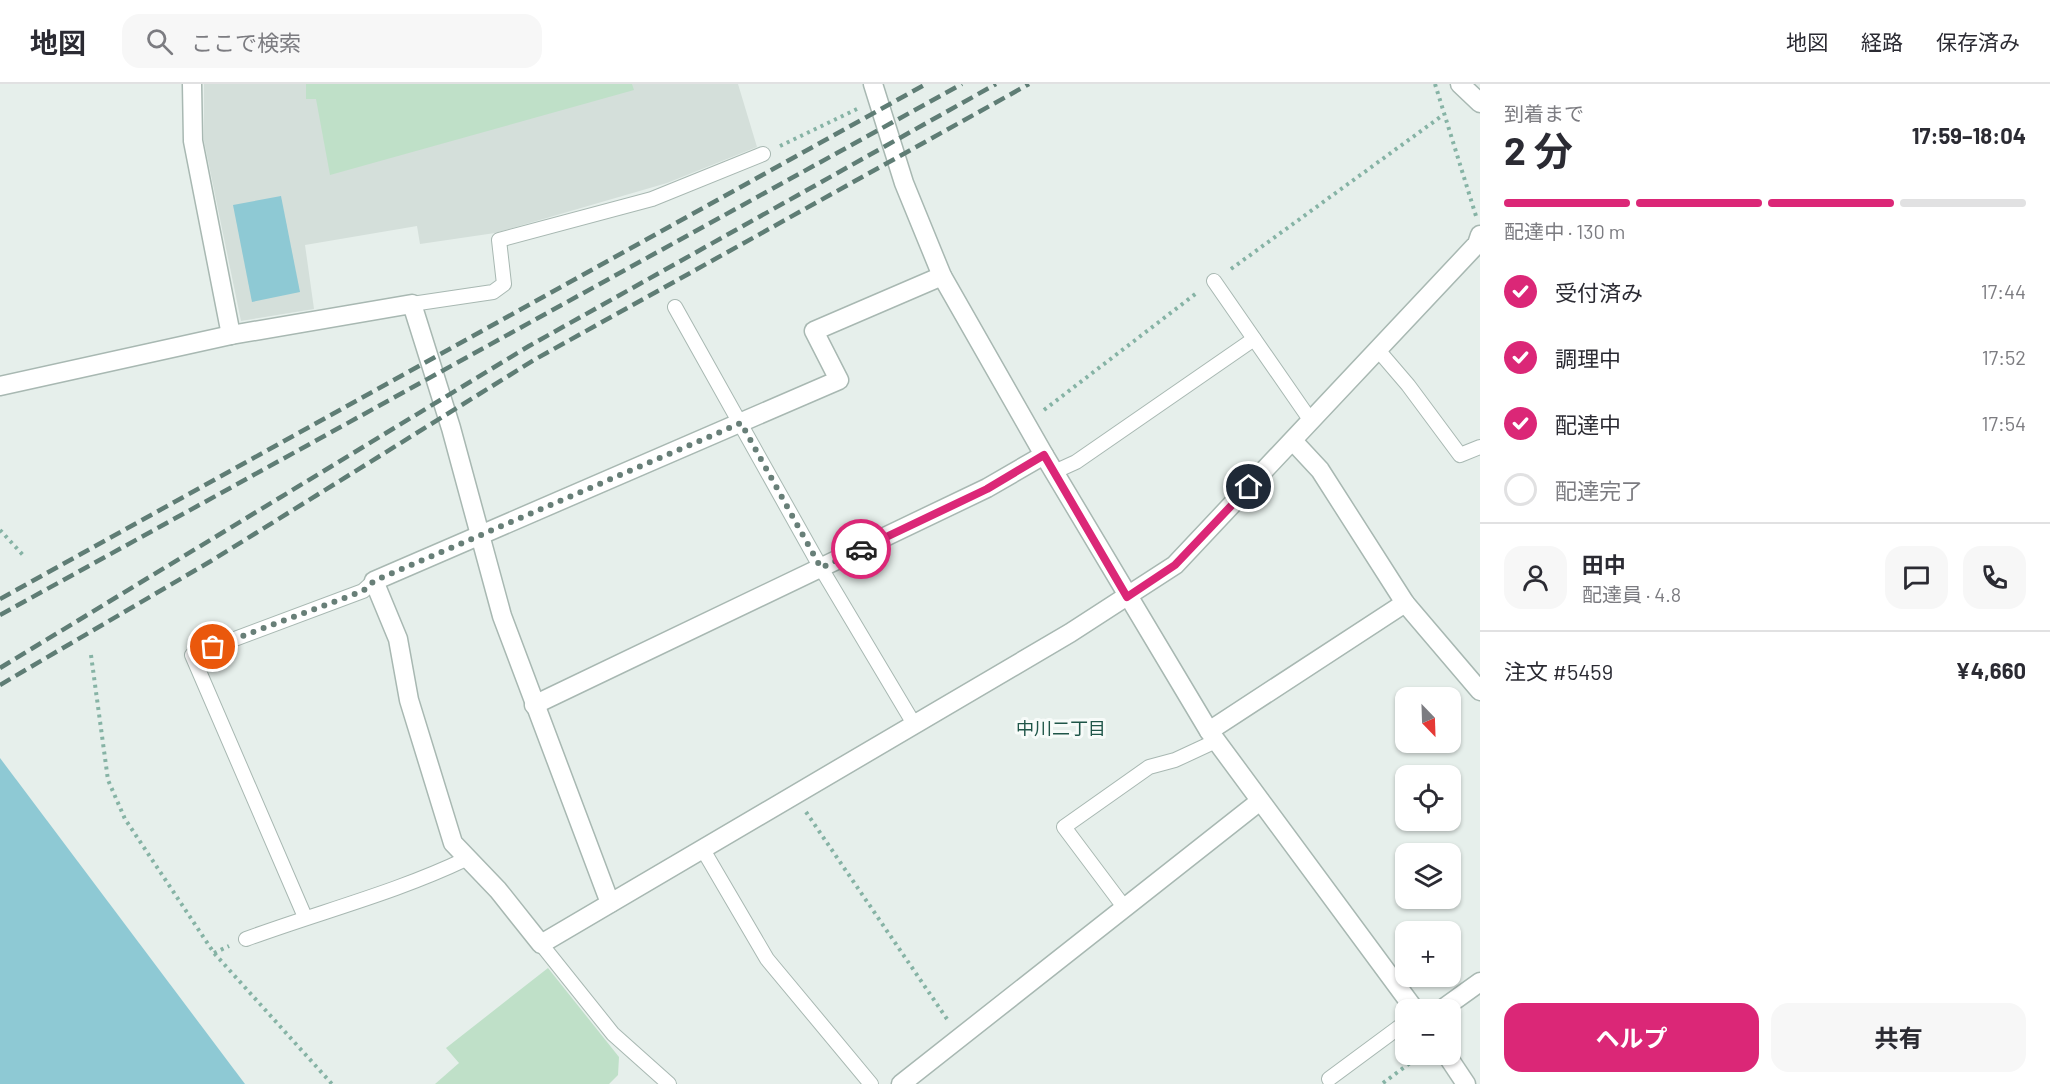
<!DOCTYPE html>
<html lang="ja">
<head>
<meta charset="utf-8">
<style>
  :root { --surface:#fff; --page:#f7f7f7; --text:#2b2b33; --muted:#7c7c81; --line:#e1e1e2; --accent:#db2777 }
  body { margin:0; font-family:Barlow,"Noto Sans JP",sans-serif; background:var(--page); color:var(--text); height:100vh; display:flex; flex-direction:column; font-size:22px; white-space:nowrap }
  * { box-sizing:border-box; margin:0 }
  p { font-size:20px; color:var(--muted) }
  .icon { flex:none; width:33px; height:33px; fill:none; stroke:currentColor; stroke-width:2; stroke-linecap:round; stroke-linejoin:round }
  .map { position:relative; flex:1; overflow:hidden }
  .side { display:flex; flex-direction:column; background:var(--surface); width:570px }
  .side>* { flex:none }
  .needle { width:39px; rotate:157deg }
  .controls { position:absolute; left:1395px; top:603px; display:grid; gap:12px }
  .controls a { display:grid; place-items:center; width:66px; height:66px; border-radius:12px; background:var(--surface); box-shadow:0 2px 4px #0004; font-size:30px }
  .pin { position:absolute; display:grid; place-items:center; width:51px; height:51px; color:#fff; margin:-26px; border:3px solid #fff; border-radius:50%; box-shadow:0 2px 6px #0007 }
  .courier { position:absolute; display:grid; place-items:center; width:60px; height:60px; margin:-30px; border:4px solid #db2777; border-radius:50%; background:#fff; color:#222; box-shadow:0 2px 8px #0007 }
  .headline em { font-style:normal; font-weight:700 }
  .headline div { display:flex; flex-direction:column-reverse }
  .headline { display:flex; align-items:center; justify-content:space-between; height:102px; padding:0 24px }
  h1 { font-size:39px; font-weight:700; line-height:45px }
  .bar { display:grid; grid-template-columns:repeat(4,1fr); gap:9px 6px; align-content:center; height:72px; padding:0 24px }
  .bar i { height:8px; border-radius:4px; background:var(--line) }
  .bar .selected { background:var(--accent) }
  .bar p { grid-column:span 4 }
  .line { display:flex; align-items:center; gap:15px; padding:0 24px; border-top:2px solid var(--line) }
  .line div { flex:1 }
  .round { display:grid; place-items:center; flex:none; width:63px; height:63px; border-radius:18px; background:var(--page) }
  ol { padding:0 24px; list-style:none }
  li { display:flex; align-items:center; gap:18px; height:66px }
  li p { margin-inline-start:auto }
  li .icon { padding:6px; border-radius:50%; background:var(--accent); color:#fff; stroke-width:4 }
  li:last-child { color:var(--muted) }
  li i { width:33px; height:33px; border:3px solid var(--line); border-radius:50% }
  .cta { display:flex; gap:12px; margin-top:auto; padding:12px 24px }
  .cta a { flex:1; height:69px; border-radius:18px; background:var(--accent); color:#fff; font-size:24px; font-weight:700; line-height:69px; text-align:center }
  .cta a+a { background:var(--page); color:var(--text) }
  header { display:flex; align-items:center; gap:36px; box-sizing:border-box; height:84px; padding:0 30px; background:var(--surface); border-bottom:2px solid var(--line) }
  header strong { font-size:28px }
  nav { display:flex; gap:33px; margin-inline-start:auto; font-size:21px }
  .search { width:420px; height:54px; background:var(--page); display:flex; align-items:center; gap:15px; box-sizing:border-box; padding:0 21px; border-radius:18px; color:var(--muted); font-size:22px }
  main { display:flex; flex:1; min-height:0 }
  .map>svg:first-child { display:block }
  .built { fill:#d4dfda }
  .green { fill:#bfe0c8 }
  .water { fill:#8ec9d4 }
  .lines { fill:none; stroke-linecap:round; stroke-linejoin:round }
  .service-casing { stroke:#a8b8b2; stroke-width:16 }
  .minor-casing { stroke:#a8b8b2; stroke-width:21 }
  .path { stroke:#86b3a5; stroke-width:4; stroke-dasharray:3 4.5; stroke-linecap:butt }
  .service { stroke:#fff; stroke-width:14 }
  .minor { stroke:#fff; stroke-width:18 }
  .rail { stroke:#5f7d75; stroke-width:4.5; stroke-dasharray:12 6; stroke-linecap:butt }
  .done { stroke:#687f78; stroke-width:6; stroke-dasharray:0 10.8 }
  .route { stroke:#db2777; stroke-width:8 }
  .labels { text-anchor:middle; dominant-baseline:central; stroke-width:6; stroke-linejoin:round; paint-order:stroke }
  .neighbourhood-label { font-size:18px; fill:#1f5548; stroke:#f7fbf9 }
</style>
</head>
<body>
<header>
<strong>地図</strong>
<div class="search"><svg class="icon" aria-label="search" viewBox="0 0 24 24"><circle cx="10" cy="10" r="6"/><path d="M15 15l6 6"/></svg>ここで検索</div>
<nav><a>地図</a><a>経路</a><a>保存済み</a></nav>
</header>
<main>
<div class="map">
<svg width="1480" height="1000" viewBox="0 0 1480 1000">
  <rect width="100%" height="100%" fill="#e6efeb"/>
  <!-- built -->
  <path class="built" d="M 204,0 L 738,0 L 757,63 L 667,99 L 495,149 L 420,160 L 417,142 L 305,161 L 314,225 L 241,237 L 204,57 Z"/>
  <!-- green -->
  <g class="green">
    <path d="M 306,0 L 632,0 L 634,6 L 330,91 L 316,15 L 306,15 Z"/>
    <path d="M 548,884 L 619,973 L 618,991 L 609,1000 L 435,1000 L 459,979 L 446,964 Z"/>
  </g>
  <!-- water -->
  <g class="water">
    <path d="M 281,112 L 300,208 L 252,218 L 233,121 Z"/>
    <path d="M 0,674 L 245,1000 L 0,1000 Z"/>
  </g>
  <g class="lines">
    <defs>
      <g id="service">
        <path d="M 1214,197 L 1311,337"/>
        <path d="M 412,220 L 493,208 L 504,200 L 499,156 L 652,115 L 763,70"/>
        <path d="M 675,223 L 821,484 L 914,640"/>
        <path d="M 1378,266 L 1408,301 L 1460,371 L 1480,363"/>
        <path d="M 1054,388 L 1076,378 L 1254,255"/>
        <path d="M 702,764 L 767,875 L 871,1000"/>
        <path d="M 1124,823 L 1064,743 L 1149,683 L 1175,676 L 1216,657"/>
        <path d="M 305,833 L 192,571 L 363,507 L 374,497"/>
        <path d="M 246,855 C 319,828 395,809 466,775"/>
        <path d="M 541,860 L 613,950 L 669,1000"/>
        <path d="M 1329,995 L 1406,938"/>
      </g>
      <g id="minor">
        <path d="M 192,0 L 193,57 L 231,251"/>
        <path d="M 873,0 L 904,99 L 942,192 L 1044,371 L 1209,647 L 1415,926"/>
        <path d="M 1460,0 L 1480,19"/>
        <path d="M 942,192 L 814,247 L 839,296 L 374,497 L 398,555 L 409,616 L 453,759 L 498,806 L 541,860 L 1070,549 L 1175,481 L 1477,160 L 1480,151"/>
        <path d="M 0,302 L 231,251 L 412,220 L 451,344 L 502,532 L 610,819"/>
        <path d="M 1293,357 L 1320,386 L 1405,519 L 1480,607"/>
        <path d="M 534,621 L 987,404 L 1044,371"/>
        <path d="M 1209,647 L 1405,519"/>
        <path d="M 1441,926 L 1480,898"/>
        <path d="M 1446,970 L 1466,1000"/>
        <path d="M 901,1000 L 1260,717"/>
      </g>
    </defs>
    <!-- service casing -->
    <use href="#service" class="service-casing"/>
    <!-- minor casing -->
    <use href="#minor" class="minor-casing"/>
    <!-- path -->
    <g class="path">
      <path d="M 1435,0 L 1476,132"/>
      <path d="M 780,62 L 857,25"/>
      <path d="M 1231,185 L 1443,31"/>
      <path d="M 1044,326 L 1198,208"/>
      <path d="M 0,446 L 23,471"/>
      <path d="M 91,571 L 108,696 L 125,735 L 214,869 L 332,1000"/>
      <path d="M 806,728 L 947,935"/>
      <path d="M 214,869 L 229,862"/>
      <path d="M 1383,999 L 1422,970"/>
    </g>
    <!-- service -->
    <use href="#service" class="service"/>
    <!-- minor -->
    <use href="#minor" class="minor"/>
    <!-- rail -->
    <g class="rail">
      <path d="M 0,515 L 926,0"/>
      <path d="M 0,531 L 962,0"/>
      <path d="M 0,584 L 529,262 L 996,0"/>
      <path d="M 0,601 L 211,477 L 534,276 L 1029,0"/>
    </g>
  </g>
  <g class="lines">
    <!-- done -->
    <path class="done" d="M 213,563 L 363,507 L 374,497 L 741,339 L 821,484 L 861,465"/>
    <!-- route -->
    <path class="route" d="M 861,465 L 987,405 L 1044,371 L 1127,513 L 1175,481 L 1249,403"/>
  </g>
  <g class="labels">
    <!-- neighbourhood labels -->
    <g class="neighbourhood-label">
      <text x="1061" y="644">中川二丁目</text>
    </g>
  </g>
</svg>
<div class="controls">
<a><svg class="needle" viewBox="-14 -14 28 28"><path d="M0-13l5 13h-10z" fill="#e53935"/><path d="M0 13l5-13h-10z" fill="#7c7c81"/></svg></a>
<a><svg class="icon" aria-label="locate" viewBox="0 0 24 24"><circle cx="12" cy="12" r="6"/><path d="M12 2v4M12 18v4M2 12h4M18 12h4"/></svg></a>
<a><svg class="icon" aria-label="layers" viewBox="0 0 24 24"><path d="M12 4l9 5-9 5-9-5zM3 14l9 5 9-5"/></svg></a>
<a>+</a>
<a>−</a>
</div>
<div class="pin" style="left:213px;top:563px;background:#ea580c"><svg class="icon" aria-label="bag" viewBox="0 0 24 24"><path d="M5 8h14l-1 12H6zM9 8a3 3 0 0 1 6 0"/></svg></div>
<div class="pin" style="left:1249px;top:403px;background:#1f2937"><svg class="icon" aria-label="home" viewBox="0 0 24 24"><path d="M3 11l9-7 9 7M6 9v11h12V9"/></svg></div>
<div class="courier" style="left:861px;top:465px"><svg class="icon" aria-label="car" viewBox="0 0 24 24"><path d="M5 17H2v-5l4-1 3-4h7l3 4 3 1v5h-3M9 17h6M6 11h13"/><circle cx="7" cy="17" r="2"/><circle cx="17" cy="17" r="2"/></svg></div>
</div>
<section class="side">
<div class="headline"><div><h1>2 分</h1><p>到着まで</p></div><em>17:59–18:04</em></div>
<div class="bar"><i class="selected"></i><i class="selected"></i><i class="selected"></i><i></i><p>配達中 · 130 m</p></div>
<ol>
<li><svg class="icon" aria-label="check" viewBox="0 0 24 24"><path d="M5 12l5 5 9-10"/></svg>受付済み<p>17:44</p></li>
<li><svg class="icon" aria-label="check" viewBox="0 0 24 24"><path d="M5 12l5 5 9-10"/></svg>調理中<p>17:52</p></li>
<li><svg class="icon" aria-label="check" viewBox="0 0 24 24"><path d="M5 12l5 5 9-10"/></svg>配達中<p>17:54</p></li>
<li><i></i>配達完了</li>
</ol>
<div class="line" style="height:108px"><a class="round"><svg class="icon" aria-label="person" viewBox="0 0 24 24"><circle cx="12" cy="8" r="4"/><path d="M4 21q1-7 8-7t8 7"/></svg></a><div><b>田中</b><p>配達員 · 4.8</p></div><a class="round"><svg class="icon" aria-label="chat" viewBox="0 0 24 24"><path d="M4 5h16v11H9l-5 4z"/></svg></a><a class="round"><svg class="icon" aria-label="phone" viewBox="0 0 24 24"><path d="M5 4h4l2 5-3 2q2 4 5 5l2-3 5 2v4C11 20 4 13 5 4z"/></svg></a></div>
<div class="line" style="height:78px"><div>注文 #5459</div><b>¥4,660</b></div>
<div class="cta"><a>ヘルプ</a><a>共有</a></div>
</section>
</main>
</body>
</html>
